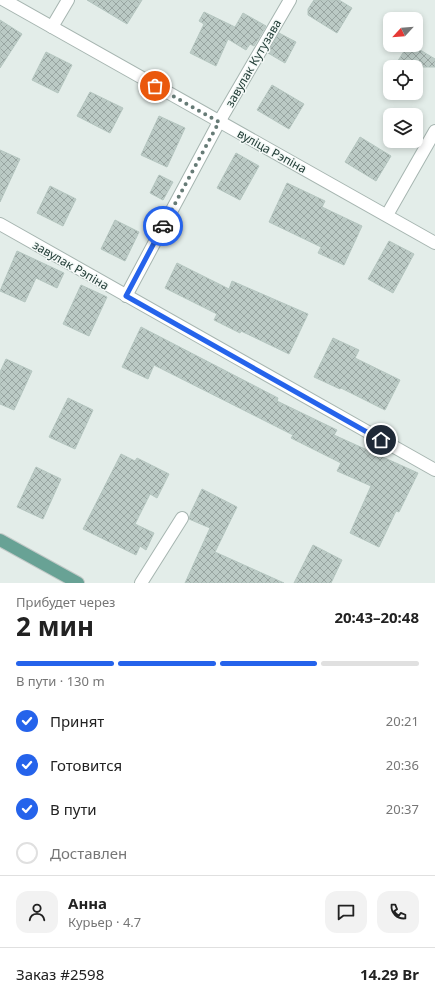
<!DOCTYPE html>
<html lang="ru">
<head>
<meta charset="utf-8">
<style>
  :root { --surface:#fff; --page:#f2f2f2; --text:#222; --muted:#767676; --line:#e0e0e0; --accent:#2563eb }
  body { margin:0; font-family:"Noto Sans",sans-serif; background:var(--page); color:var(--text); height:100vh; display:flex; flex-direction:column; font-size:15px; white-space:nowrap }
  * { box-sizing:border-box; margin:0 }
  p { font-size:13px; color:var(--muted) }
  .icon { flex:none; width:22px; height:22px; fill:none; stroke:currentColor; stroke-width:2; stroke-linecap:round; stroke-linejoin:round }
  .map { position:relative; height:583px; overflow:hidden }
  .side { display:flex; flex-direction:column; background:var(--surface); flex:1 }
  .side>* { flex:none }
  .needle { width:26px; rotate:244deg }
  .controls { position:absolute; left:383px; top:12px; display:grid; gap:8px }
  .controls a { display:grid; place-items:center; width:40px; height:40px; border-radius:8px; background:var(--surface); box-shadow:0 2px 6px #0003; font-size:20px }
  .pin { position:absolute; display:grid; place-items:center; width:34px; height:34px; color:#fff; margin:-17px; border:2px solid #fff; border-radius:50%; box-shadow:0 1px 4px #0007 }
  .courier { position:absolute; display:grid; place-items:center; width:40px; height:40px; margin:-20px; border:3px solid #2563eb; border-radius:50%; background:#fff; color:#222; box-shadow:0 1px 5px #0007 }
  .headline em { font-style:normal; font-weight:700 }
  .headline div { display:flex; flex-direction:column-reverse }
  .headline { display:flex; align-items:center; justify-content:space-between; height:68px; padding:0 16px }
  h1 { font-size:26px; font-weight:700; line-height:30px }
  .bar { display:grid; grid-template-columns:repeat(4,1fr); gap:6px 4px; align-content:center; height:48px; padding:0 16px }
  .bar i { height:5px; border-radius:3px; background:var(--line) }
  .bar .on { background:var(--accent) }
  .bar p { grid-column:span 4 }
  .line { display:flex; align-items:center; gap:10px; padding:0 16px; border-top:1px solid var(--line) }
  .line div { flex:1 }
  .round { display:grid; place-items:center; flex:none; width:42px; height:42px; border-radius:12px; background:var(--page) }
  ol { padding:0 16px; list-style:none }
  li { display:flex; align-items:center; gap:12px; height:44px }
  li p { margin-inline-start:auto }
  li .icon { padding:4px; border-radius:50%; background:var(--accent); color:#fff; stroke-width:4 }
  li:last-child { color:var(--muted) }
  li i { width:22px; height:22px; border:2px solid var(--line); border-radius:50% }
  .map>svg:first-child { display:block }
  .building { fill:url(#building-cross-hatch); stroke:#b5c6c0 }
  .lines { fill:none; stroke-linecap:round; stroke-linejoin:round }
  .minor-casing { stroke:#a6b5b0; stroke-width:14 }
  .major-casing { stroke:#c1c9c7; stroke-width:14 }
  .minor { stroke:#fff; stroke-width:12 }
  .major { stroke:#68a295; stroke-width:12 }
  .done { stroke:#667b76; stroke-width:4; stroke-dasharray:0 7.2 }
  .route { stroke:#2563eb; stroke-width:5 }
  .labels { text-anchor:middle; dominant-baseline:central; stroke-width:3; stroke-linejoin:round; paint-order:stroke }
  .street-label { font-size:12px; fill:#233e38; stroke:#f4f9f7 }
</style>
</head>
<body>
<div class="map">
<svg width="435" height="583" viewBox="0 0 435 583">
  <defs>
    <pattern id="building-cross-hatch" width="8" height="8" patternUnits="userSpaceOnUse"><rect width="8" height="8" fill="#bbcac5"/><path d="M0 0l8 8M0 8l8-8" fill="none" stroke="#98a5a1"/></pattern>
  </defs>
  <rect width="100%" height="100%" fill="#e3ede9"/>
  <!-- building -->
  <g class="building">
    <path d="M 87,0 L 142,0 L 127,24 Z"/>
    <path d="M 314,0 L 339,0 L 352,8 L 337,33 L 308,15 L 308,9 Z"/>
    <path d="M 204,12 L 235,27 L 243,13 L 266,26 L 254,46 L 250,44 L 246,50 L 228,39 L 216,66 L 190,53 L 204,24 L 199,21 Z"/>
    <path d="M 0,20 L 22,34 L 0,68 Z"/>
    <path d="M 279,33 L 296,42 L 285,63 L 268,53 Z"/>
    <path d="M 408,45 L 412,45 L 435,59 L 435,67 L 394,67 Z"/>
    <path d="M 46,52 L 72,65 L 58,93 L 32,80 Z"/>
    <path d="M 272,85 L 304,104 L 289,129 L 257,110 Z"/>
    <path d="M 90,92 L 123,108 L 110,133 L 77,116 Z"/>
    <path d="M 159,116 L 185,128 L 167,167 L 141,155 Z"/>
    <path d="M 360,137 L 391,156 L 376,181 L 345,162 Z"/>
    <path d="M 0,150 L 20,159 L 0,202 Z"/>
    <path d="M 236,153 L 259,166 L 240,200 L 217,188 Z"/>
    <path d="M 159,175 L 173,182 L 163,200 L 150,193 Z"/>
    <path d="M 287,183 L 325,201 L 322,207 L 362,226 L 344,265 L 318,253 L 321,247 L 269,222 Z"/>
    <path d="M 50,186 L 76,199 L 63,226 L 37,213 Z"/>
    <path d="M 115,220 L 139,232 L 125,261 L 101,249 Z"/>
    <path d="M 389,241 L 414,254 L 393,293 L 368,279 Z"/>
    <path d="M 17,251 L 64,273 L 57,288 L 36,278 L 25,302 L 0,291 Z"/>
    <path d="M 177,263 L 229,289 L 232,281 L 308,314 L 289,354 L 241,331 L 240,333 L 214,320 L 217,314 L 165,288 Z"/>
    <path d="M 81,285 L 107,297 L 89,336 L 63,324 Z"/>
    <path d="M 141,327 L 278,398 L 277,401 L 337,430 L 334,435 L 418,473 L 399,512 L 396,511 L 379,547 L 350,533 L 371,486 L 337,471 L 341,463 L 291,438 L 293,435 L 154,365 L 148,379 L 122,367 Z"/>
    <path d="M 333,338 L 359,350 L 355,358 L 400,380 L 385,410 L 341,388 L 340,389 L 314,377 Z"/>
    <path d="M 6,359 L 32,371 L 14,410 L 0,404 L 0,372 Z"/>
    <path d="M 68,398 L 93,410 L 75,449 L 49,437 Z"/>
    <path d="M 121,454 L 135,461 L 137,458 L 169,474 L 157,498 L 150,494 L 135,524 L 154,533 L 146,550 L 140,546 L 136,555 L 83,529 Z"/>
    <path d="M 36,467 L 61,479 L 43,519 L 17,507 Z"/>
    <path d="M 202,489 L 237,507 L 215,552 L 284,583 L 185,583 L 210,528 L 189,519 L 191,512 Z"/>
    <path d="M 313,545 L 342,560 L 331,583 L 294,583 Z"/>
  </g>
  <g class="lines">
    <defs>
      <g id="minor">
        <path d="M 4,0 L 435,243"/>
        <path d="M 52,27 L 68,0"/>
        <path d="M 387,215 L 435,131"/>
        <path d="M 0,224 L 435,470"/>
        <path d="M 126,296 L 219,122 L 290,0"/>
        <path d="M 141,583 L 182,518"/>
      </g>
      <path id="major" d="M 0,540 L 78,583"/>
    </defs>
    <!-- minor casing -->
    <use href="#minor" class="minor-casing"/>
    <!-- major casing -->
    <use href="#major" class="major-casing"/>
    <!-- minor -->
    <use href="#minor" class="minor"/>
    <!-- major -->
    <use href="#major" class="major"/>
  </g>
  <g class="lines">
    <!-- done -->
    <path class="done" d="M 155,86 L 219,122 L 163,226"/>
    <!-- route -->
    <path class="route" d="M 163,226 L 126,296 L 381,440"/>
  </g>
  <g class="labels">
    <!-- street labels -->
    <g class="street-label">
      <text transform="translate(253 63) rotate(-60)">завулак Кутузава</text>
      <text transform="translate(272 151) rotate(29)">вуліца Рэпіна</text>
      <text transform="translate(71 265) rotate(30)">завулак Рэпіна</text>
    </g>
  </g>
</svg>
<div class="controls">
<a><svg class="needle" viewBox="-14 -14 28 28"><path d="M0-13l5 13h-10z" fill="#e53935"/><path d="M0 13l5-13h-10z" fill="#767676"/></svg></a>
<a><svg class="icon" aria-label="locate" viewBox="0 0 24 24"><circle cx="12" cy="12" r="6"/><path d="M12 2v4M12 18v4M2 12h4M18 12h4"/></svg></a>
<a><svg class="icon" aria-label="layers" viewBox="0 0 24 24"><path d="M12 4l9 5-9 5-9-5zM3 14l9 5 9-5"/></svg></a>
</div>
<div class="pin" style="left:155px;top:86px;background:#ea580c"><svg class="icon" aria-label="bag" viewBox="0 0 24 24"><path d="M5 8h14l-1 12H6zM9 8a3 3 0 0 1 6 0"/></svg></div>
<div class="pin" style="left:381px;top:440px;background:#1f2937"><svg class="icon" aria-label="home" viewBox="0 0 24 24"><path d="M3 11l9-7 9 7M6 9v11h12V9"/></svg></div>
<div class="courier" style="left:163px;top:226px"><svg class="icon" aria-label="car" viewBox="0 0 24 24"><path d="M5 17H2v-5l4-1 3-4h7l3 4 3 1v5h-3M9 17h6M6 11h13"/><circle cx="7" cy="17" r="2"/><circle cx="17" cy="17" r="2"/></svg></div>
</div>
<section class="side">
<div class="headline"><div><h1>2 мин</h1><p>Прибудет через</p></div><em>20:43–20:48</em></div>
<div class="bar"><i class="on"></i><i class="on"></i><i class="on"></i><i></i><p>В пути · 130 m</p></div>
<ol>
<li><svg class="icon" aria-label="check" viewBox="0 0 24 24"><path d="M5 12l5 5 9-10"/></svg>Принят<p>20:21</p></li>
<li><svg class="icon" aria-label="check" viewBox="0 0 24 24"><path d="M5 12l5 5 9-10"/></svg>Готовится<p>20:36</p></li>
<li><svg class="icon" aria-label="check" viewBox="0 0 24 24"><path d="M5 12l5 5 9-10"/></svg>В пути<p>20:37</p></li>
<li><i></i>Доставлен</li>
</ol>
<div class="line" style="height:72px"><a class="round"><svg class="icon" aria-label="person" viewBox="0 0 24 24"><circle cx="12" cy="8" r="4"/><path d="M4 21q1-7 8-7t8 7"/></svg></a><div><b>Анна</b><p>Курьер · 4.7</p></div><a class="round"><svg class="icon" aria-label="chat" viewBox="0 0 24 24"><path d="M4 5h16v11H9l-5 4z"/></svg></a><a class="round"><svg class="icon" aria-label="phone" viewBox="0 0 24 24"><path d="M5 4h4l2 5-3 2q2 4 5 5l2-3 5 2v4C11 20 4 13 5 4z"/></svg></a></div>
<div class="line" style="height:52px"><div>Заказ #2598</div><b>14.29 Br</b></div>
</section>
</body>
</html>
